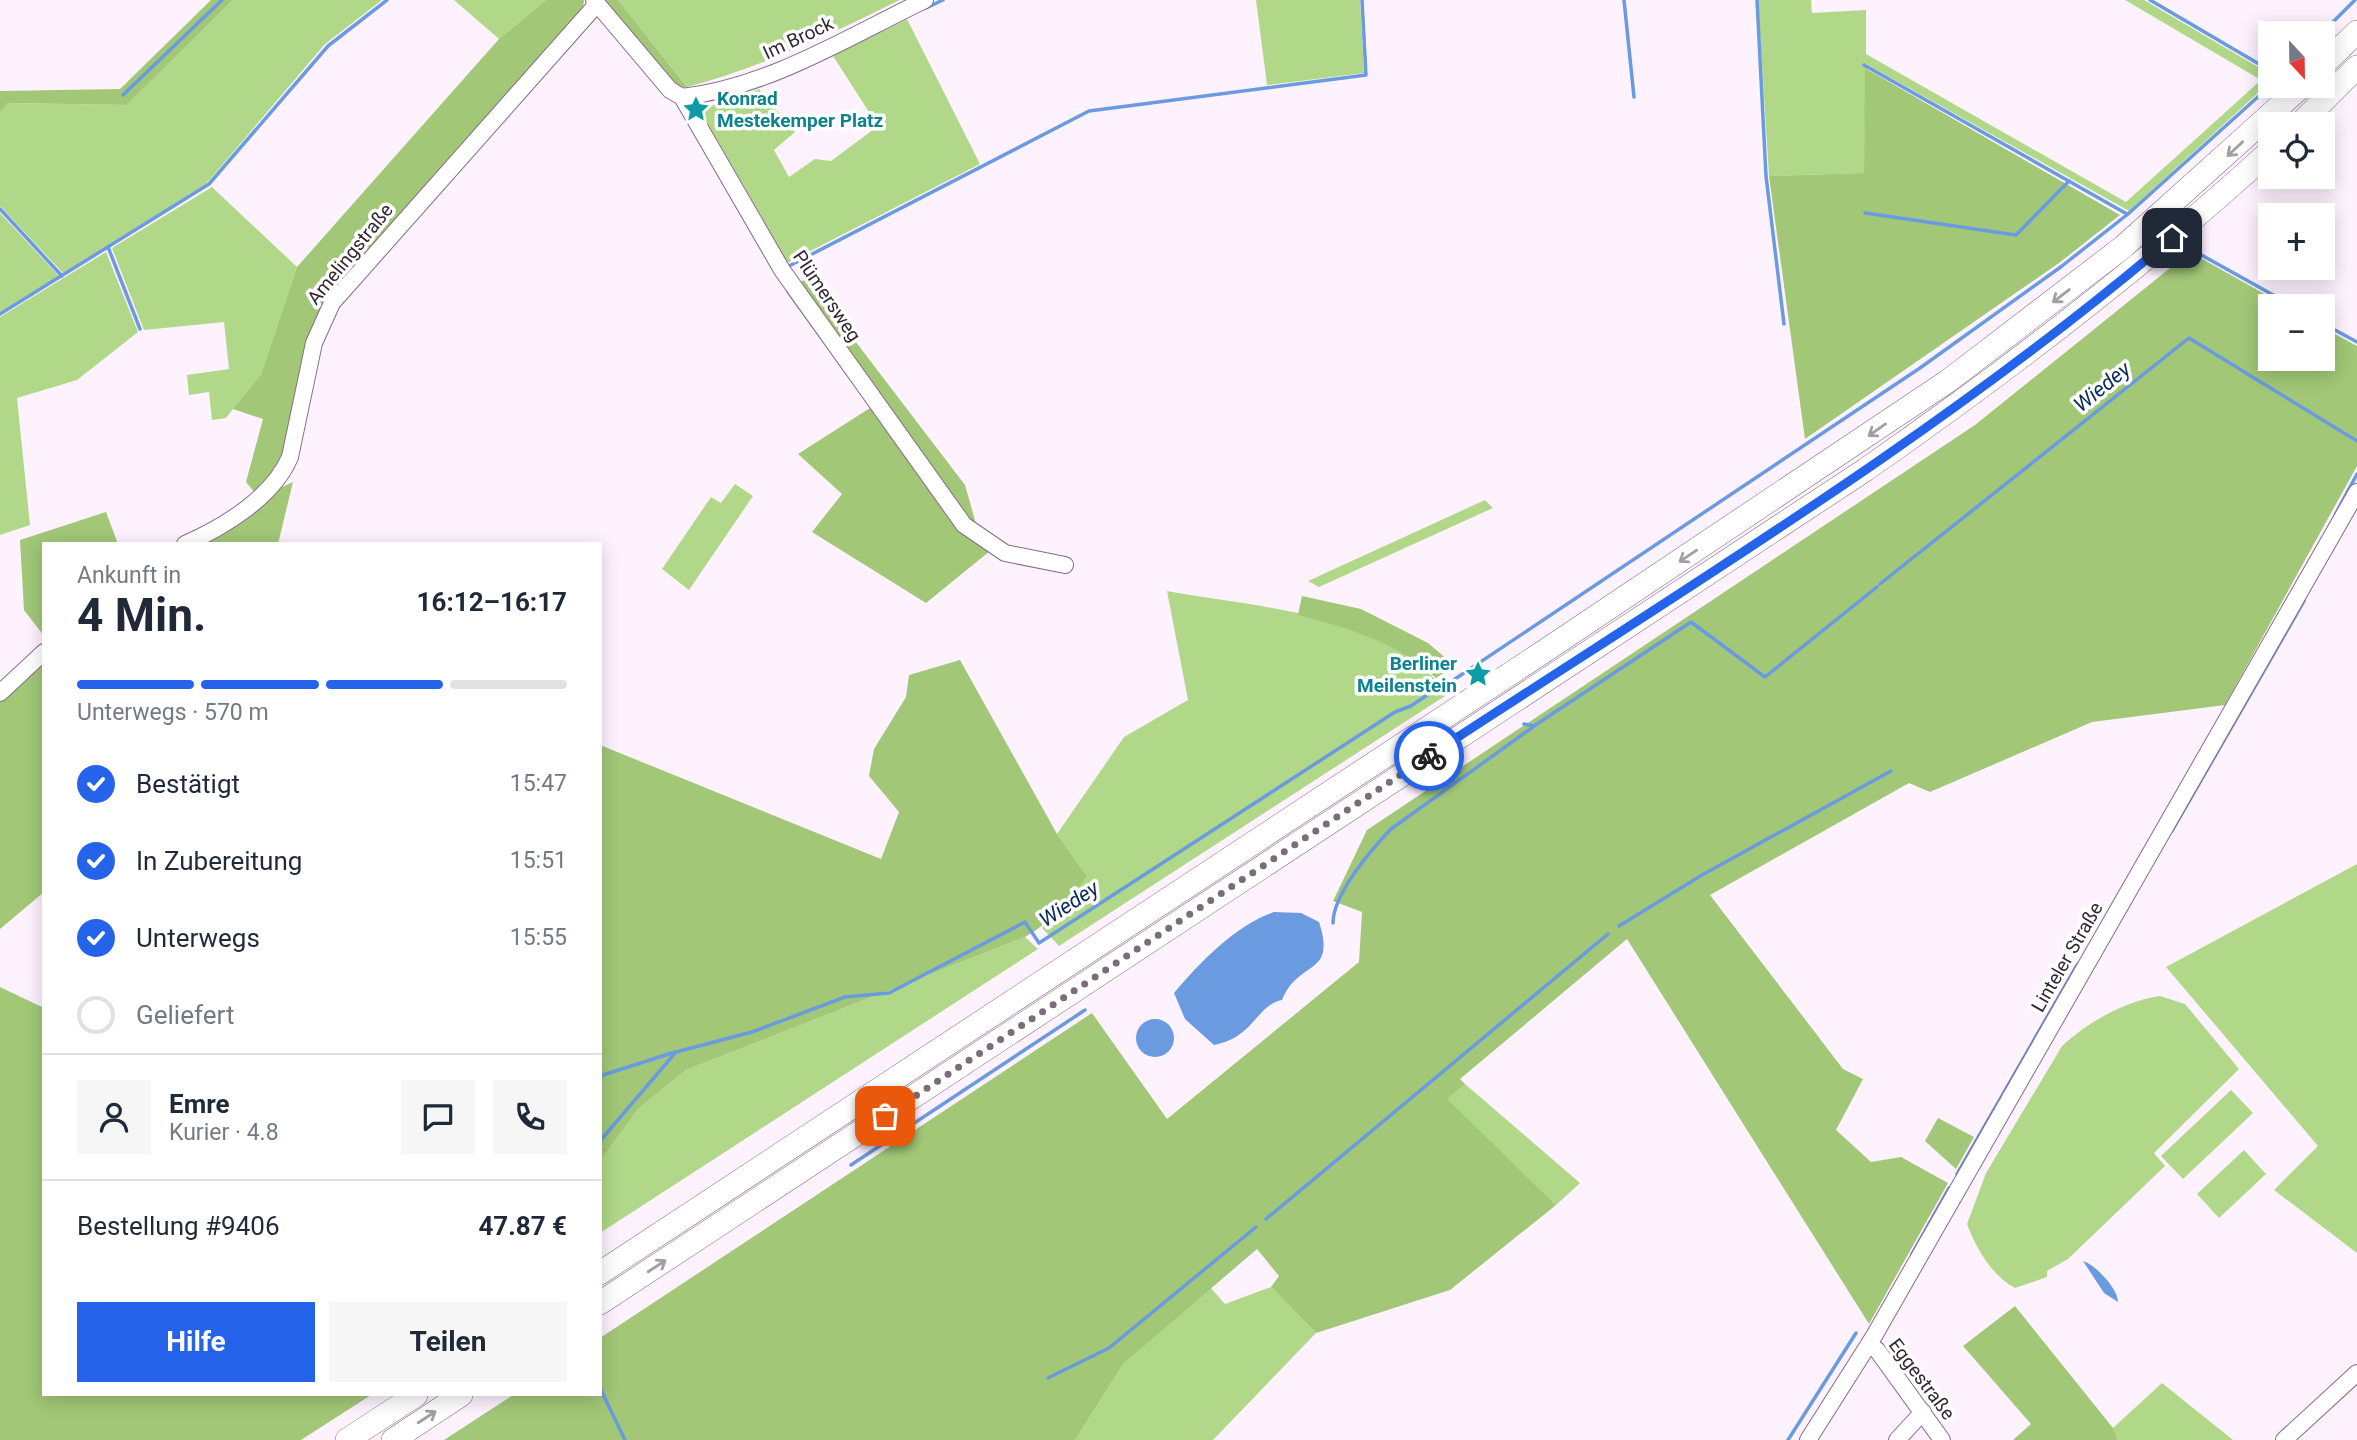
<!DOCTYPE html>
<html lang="de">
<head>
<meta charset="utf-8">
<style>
  :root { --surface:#fff; --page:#f6f6f7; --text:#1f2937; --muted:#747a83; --line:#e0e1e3; --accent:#2563eb }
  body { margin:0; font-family:Roboto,sans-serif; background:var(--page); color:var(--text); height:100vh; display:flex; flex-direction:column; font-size:26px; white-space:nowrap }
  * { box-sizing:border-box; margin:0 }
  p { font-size:23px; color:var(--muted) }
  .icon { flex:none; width:38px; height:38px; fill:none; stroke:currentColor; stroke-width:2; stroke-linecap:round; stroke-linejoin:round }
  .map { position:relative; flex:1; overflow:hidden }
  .sheet { position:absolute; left:42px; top:542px; width:560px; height:854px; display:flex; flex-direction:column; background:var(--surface); border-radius:0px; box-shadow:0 4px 18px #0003 }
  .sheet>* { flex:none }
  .needle { width:46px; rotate:158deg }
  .controls { position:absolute; left:2258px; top:21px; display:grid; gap:14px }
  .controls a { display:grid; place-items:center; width:77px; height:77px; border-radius:0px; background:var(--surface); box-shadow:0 4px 18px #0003; font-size:35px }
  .pin { position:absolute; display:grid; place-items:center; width:60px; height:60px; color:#fff; margin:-30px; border-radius:14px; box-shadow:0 4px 10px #0006 }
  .courier { position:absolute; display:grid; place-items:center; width:70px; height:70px; margin:-35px; border:5px solid #2563eb; border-radius:50%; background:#fff; color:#222; box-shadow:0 2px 9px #0007 }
  .summary em { font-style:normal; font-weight:700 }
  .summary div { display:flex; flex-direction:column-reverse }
  .summary { display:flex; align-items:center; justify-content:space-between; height:119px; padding:0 35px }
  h1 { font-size:46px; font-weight:700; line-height:52px }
  .bar { display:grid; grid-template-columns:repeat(4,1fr); gap:10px 7px; align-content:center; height:84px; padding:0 35px }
  .bar i { height:9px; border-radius:5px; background:var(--line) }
  .bar .selected { background:var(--accent) }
  .bar p { grid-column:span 4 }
  .line { display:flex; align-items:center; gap:18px; padding:0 35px; border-top:2px solid var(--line) }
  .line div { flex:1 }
  .round { display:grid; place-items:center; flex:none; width:74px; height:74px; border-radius:0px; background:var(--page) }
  ol { padding:0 35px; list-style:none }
  li { display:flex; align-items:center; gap:21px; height:77px }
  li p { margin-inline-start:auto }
  li .icon { padding:7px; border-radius:50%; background:var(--accent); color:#fff; stroke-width:4 }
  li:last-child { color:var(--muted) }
  li i { width:38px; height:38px; border:4px solid var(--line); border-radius:50% }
  .primary-button { display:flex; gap:14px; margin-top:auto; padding:14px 35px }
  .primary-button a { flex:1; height:80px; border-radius:0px; background:var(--accent); color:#fff; font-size:28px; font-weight:700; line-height:80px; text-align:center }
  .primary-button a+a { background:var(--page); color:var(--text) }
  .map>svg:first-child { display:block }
  .green { fill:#b1d888 }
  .forest { fill:#a1c777 }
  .water { fill:#6a9be0 }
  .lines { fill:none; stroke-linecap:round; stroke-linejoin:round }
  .stream { stroke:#6a9be0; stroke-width:3.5 }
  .minor-casing { stroke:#856c87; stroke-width:18 }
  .highway-casing { stroke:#856c87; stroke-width:24 }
  .minor { stroke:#fff; stroke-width:16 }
  .highway { stroke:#fff; stroke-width:23 }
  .oneway { stroke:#a29ea3 }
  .done { stroke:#786e79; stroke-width:7; stroke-dasharray:0 12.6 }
  .route { stroke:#2563eb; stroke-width:9 }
  .labels { text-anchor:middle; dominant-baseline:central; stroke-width:7; stroke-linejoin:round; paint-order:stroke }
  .street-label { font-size:19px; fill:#312732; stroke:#fff }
  .culture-label { font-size:19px; font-weight:bold; fill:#0d838f; stroke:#fff; text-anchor:start }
  .water-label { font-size:21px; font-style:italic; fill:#082a55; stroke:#fff }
</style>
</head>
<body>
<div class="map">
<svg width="2357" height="1440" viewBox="0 0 2357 1440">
  <rect width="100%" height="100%" fill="#fdf2fe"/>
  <!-- green -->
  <g class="green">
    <path d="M 233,0 L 382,0 L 325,44 L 206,184 L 63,273 L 0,206 L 0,113 L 6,103 L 127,105 Z"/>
    <path d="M 454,0 L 546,0 L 499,39 Z"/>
    <path d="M 618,0 L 900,0 C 831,34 762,67 687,87 Z"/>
    <path d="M 1256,0 L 1360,0 L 1364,73 L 1267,85 Z"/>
    <path d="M 1758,0 L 1811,0 L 1812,13 L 1866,10 L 1866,54 L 2126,202 L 2261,80 L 2125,0 L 2144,0 L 2270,74 L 2270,82 L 2129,211 L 1866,64 L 1864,173 L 1769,176 Z"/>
    <path d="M 907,19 L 980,164 L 787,263 L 699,110 L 759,89 L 795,132 L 774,150 L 789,177 L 815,159 L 831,161 L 878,126 L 833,56 Z"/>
    <path d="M 212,187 L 297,267 L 261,374 L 226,418 L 212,420 L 209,392 L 189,395 L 187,375 L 229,369 L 224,322 L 144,330 L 112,248 Z"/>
    <path d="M 0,213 L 59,276 L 0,312 Z"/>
    <path d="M 106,252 L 138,332 L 77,380 L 17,398 L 30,525 L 0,535 L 0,317 Z"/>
    <path d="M 735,484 L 753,496 L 689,590 L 662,569 L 711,497 L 721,503 Z"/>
    <path d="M 1485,500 L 1493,508 L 1319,587 L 1308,581 Z"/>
    <path d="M 1167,591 C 1262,608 1385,613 1448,694 L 1059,946 L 1042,928 L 1087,876 L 1057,834 L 1124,737 L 1188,700 Z"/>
    <path d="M 2357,864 L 2357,1253 L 2274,1190 L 2318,1146 L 2166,967 Z"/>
    <path d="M 1025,937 L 1038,949 L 600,1233 L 600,1161 L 639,1108 L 686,1070 Z"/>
    <path d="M 2160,996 L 2185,1004 L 2239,1069 L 2154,1153 L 2165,1166 L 2068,1259 L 2047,1271 L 2047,1277 L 2015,1288 C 1992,1276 1976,1248 1967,1224 L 1986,1173 L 2062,1046 C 2088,1022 2125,1001 2160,996 Z"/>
    <path d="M 1465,1084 L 1580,1183 L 1556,1205 L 1446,1099 Z"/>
    <path d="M 2231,1090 L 2253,1113 L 2183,1179 L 2161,1156 Z"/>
    <path d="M 2244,1150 L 2266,1174 L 2219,1218 L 2197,1194 Z"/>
    <path d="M 1210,1287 L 1225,1304 L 1271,1287 L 1316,1333 L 1213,1440 L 1075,1440 L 1124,1363 Z"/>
    <path d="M 2162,1383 L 2233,1440 L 2118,1440 L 2113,1428 Z"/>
  </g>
  <!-- forest -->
  <g class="forest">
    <path d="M 211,0 L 233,0 L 127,105 L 7,103 L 0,113 L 0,91 L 120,89 Z"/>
    <path d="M 546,0 L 584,0 L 583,9 L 327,301 L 286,456 L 256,494 L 246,482 L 263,419 L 233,409 L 261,374 L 297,267 L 499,39 Z"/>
    <path d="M 603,0 L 618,0 L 687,87 L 672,88 Z"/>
    <path d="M 1865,68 L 2120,215 L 2059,263 L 1805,439 L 1769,176 L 1864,173 Z"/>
    <path d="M 2190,252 L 2286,306 L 2270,306 L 2270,359 L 2322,359 L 2322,327 L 2357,346 L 2357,466 L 2225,705 L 2092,722 L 1930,792 L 1909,783 L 1710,895 L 1843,1069 L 1863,1079 L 1836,1130 L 1871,1162 L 1901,1157 L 1948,1183 L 1869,1324 L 1627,939 L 1460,1079 L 1465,1084 L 1447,1099 L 1556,1205 L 1450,1290 L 1316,1333 L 1271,1287 L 1279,1276 L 1257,1249 L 1124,1363 L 1075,1440 L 444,1440 L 513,1395 L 600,1395 L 600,1338 L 1092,1013 L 1167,1119 L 1359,962 L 1362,912 L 1333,901 L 1367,830 L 1975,425 Z"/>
    <path d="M 807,278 L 965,485 L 978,531 L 990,551 L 926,603 L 812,532 L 842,494 L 798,454 L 870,408 L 786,292 Z"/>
    <path d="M 293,482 L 278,544 L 197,544 L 273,491 Z"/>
    <path d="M 106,512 L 118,544 L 44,544 L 44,636 L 24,610 L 20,540 Z"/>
    <path d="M 1302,596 L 1361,609 L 1428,643 L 1455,666 L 1436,678 C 1396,642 1349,628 1298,615 Z"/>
    <path d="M 44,659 L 44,892 L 0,929 L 0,700 Z"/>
    <path d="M 960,660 L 1057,834 L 1087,876 C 1069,900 1052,922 1025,937 L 686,1070 L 639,1108 L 600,1161 L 600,745 L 881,859 L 899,812 L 869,776 L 874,749 L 906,697 L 909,675 Z"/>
    <path d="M 0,987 L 44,1008 L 44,1395 L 371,1395 L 301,1440 L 0,1440 Z"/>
    <path d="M 1938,1118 L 1974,1137 L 1956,1169 L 1925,1141 Z"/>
    <path d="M 2015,1306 L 2113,1428 L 2118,1440 L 2013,1440 L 2031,1424 L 1963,1346 Z"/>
  </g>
  <!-- water -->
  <g class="water">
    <path d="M 1274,912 L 1301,913 L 1319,922 C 1337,977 1298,959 1282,1000 C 1256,1005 1255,1037 1214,1045 L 1185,1019 L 1174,993 C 1200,962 1236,925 1274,912 Z"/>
    <circle cx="1155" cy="1038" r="19"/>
    <path d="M 2083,1261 C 2096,1265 2118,1289 2118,1302 L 2104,1293 Z"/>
  </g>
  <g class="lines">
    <!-- stream -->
    <g class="stream">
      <path d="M 1624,0 L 1634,97"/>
      <path d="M 1757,0 L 1766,176 L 1784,324"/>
      <path d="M 2150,0 L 2259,64"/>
      <path d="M 926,8 L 943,0"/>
      <path d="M 2322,33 L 2355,0"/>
      <path d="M 1864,65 L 2127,214"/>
      <path d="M 123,95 L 222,0"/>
      <path d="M 0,209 L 62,276"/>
      <path d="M 1865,213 L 2016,235 L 2069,181"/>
      <path d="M 108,247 L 140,329"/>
      <path d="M 2196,252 L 2293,306"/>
      <path d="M 787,267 L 1089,111 L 1366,75 L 1362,0"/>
      <path d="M 0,314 L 209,184 L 328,46 L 387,0"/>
      <path d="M 2322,323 L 2357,342"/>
      <path d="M 2335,515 L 2357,474"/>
      <path d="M 1880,584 L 2189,338 L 2357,441"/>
      <path d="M 1449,683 L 1920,368 L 2062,266 L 2128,214 L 2270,86"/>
      <path d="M 1524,724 L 1534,726 L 1691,622 L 1765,677 L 1877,587"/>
      <path d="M 2172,831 L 2304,601"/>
      <path d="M 1333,923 C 1333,894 1371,850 1391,829 L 1533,727"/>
      <path d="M 1619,926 L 1702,875 L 1891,771"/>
      <path d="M 600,1076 L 675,1052"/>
      <path d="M 600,1141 L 676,1052 L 752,1032 L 845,997 L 889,993 L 1025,922 L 1039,943 L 1395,712 L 1411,706 L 1442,685 L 1447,689"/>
      <path d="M 851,1165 L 1085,1010"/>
      <path d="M 1957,1174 L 2077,965"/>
      <path d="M 1266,1219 L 1608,934"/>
      <path d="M 1912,1254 L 1949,1188"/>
      <path d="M 1048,1378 L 1109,1348 L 1256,1227"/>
      <path d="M 600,1388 L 625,1440"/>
      <path d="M 1788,1440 L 1856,1333"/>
    </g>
    <defs>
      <g id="minor">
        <path d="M 594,0 L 670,90 L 682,97 L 782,270 L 964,525 L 1005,553 L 1065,565"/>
        <path d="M 682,97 C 769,87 848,37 925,0"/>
        <path d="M 185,544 C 224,527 273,497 290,457 L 314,343 L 332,303 L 597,4"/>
        <path d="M 0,693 L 44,652"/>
        <path d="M 1869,1345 L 1877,1350 L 1942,1440"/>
        <path d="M 1808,1440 L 1874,1336 L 2357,492"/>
        <path d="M 1897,1440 L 1923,1412"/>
        <path d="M 2284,1440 L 2357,1373"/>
      </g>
      <g id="highway">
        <path d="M 2322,66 L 2357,32"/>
        <path d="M 2300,124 L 2357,67"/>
        <path d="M 600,1273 L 1537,656 L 1948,381 L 2123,247 L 2302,86"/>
        <path d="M 600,1303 L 1865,470 C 2007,371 2142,268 2270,151"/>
        <path d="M 347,1440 L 416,1395"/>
        <path d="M 393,1440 L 461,1395"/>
      </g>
    </defs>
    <!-- minor casing -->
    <use href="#minor" class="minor-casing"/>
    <!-- highway casing -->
    <use href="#highway" class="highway-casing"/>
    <!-- minor -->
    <use href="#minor" class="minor"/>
    <!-- highway -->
    <use href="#highway" class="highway"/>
  </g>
  <!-- one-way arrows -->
  <defs><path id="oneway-shaft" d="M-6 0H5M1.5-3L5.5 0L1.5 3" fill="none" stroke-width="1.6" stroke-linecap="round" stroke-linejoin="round" transform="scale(1.75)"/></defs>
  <g class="oneway">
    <use href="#oneway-shaft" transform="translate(2235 149) rotate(137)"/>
    <use href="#oneway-shaft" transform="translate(2061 296) rotate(142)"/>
    <use href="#oneway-shaft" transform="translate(1877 430) rotate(145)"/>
    <use href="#oneway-shaft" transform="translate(1688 556) rotate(146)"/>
    <use href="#oneway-shaft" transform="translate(657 1266) rotate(-33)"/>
    <use href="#oneway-shaft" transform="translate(427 1417) rotate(-33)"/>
  </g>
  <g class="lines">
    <!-- done -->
    <path class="done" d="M 885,1116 L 1429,756"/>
    <!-- route -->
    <path class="route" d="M 1429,756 C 1679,592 1945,432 2172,238"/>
  </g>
  <!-- icons -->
  <defs>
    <symbol id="sight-bare" viewBox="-9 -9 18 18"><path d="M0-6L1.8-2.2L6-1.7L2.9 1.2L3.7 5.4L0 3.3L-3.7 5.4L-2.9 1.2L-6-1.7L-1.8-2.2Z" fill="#0f9aa8" stroke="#fff" stroke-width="2.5" paint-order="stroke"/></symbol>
  </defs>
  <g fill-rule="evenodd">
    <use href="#sight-bare" x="677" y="90" width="38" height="38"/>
    <use href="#sight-bare" x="1459" y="655" width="38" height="38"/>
  </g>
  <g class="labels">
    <!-- street labels -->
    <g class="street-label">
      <text transform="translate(798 38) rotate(-25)">Im Brock</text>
      <text transform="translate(350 254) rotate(-51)">Amelingstraße</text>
      <text transform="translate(827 296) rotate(56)">Plümersweg</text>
      <text transform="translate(2067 957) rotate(-60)">Linteler Straße</text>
      <text transform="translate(1922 1379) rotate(53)">Eggestraße</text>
    </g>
    <!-- culture labels -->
    <g class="culture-label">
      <text x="717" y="98">Konrad<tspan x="717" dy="22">Mestekemper Platz</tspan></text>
      <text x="1457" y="663" text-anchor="end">Berliner<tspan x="1457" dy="22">Meilenstein</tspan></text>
    </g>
    <!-- water labels -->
    <g class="water-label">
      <text transform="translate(2102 387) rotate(-39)">Wiedey</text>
      <text transform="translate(1069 904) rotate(-33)">Wiedey</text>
    </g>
  </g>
</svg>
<div class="controls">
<a><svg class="needle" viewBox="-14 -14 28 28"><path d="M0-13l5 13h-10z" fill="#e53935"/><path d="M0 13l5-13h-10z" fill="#747a83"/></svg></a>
<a><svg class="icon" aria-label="locate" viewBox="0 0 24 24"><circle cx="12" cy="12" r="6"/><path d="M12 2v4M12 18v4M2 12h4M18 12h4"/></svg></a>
<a>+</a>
<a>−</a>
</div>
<div class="pin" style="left:885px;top:1116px;background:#ea580c"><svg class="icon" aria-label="bag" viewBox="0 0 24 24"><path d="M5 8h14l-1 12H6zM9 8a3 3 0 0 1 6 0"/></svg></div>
<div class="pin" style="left:2172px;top:238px;background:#1f2937"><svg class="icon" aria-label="home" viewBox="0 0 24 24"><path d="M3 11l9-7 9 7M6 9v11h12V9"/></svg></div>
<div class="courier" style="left:1429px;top:756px"><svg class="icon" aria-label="bike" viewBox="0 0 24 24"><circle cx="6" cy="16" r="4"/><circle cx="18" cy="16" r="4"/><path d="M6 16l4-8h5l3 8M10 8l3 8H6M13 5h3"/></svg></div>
<section class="sheet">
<div class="summary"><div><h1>4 Min.</h1><p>Ankunft in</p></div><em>16:12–16:17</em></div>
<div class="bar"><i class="selected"></i><i class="selected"></i><i class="selected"></i><i></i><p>Unterwegs · 570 m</p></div>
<ol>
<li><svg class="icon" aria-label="check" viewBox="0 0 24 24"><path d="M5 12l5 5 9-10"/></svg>Bestätigt<p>15:47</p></li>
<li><svg class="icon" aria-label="check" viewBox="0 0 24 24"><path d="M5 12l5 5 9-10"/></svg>In Zubereitung<p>15:51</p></li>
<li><svg class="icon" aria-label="check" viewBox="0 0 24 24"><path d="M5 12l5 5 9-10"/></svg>Unterwegs<p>15:55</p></li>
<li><i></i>Geliefert</li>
</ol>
<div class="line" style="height:126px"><a class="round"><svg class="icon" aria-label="person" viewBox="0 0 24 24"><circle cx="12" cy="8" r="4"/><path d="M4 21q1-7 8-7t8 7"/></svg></a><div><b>Emre</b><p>Kurier · 4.8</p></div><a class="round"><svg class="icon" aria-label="chat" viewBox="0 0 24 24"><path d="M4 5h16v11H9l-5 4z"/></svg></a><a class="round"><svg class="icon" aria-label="phone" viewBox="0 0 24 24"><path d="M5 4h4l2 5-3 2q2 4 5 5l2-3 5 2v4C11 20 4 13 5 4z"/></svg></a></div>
<div class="line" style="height:91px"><div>Bestellung #9406</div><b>47.87 €</b></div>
<div class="primary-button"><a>Hilfe</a><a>Teilen</a></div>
</section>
</div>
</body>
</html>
